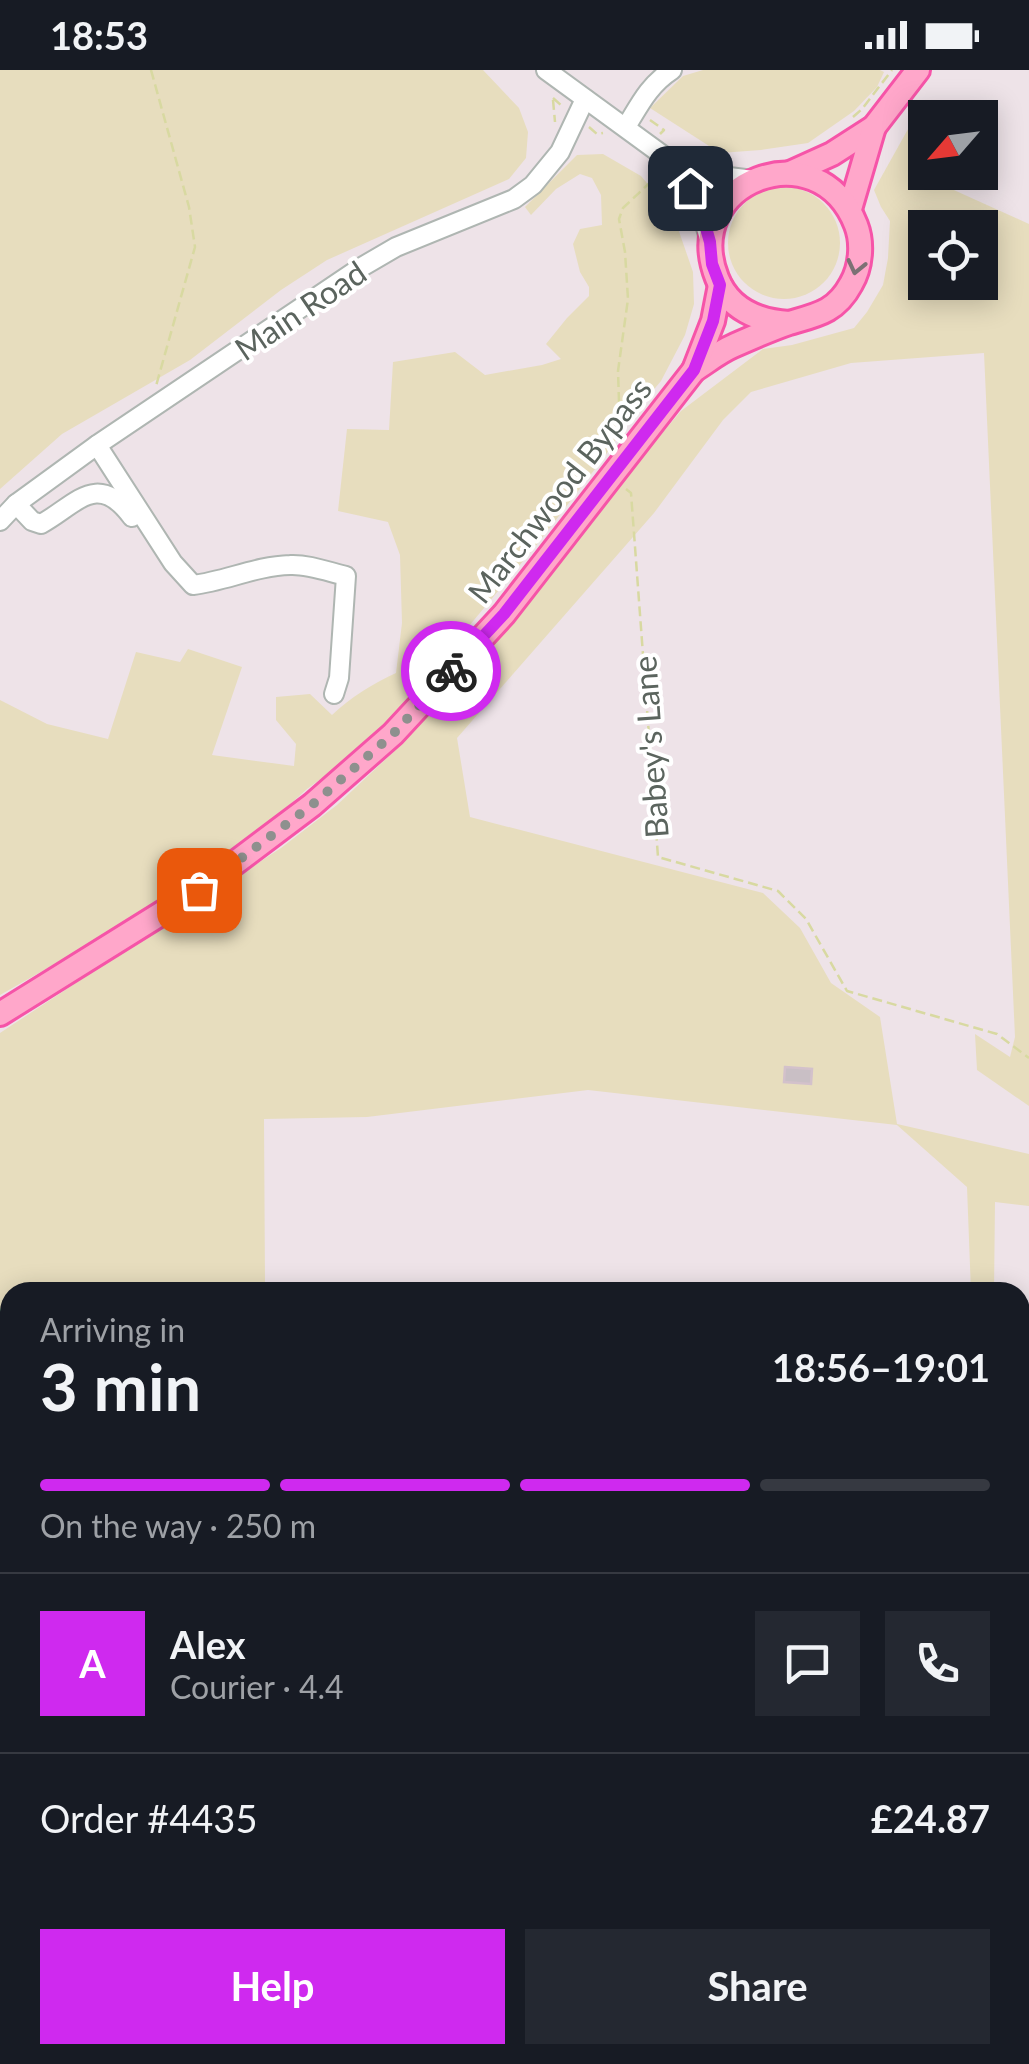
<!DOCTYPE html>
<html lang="en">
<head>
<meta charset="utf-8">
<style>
  :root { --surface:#171b24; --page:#242831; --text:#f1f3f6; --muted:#9ea1a6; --line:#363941; --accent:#cf29ef }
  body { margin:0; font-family:Lato,sans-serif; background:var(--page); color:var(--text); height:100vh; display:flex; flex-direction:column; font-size:38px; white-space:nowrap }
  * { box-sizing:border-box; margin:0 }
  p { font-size:32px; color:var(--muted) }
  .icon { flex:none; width:55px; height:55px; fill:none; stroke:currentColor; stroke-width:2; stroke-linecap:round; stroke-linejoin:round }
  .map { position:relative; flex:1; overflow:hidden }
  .sheet { position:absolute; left:0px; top:1212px; width:1030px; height:782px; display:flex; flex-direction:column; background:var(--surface); border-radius:30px 30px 0 0; box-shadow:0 5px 25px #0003 }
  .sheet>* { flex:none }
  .needle { width:65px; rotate:242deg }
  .controls { position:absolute; left:908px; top:30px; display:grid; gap:20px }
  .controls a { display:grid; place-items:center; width:90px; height:90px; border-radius:0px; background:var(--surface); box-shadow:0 5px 25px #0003; font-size:50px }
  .pin { position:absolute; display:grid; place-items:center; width:85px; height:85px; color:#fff; margin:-42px; border-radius:20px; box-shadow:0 5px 15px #0006 }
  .courier { position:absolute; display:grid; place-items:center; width:100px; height:100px; margin:-50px; border:8px solid #cf29ef; border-radius:50%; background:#fff; color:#222; box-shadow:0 2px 12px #0007 }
  .summary em { font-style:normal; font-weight:700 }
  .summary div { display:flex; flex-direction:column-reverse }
  .summary { display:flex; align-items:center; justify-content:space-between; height:170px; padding:0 40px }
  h1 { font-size:65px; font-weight:700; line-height:75px }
  .bar { display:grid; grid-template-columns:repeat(4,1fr); gap:15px 10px; align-content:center; height:120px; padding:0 40px }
  .bar i { height:12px; border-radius:8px; background:var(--line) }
  .bar .active { background:var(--accent) }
  .bar p { grid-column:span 4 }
  .line { display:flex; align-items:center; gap:25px; padding:0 40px; border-top:2px solid var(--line) }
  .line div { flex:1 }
  .round { display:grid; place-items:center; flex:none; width:105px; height:105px; border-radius:0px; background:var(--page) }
  .action { display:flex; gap:20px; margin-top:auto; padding:20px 40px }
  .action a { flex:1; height:115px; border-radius:0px; background:var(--accent); color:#fff; font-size:40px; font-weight:700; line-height:115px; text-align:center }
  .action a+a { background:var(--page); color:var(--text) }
  .status { display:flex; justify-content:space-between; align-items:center; height:70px; padding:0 50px; background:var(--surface); direction:ltr }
  .status svg { height:28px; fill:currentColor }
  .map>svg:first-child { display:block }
  .green { fill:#e7ddbe; fill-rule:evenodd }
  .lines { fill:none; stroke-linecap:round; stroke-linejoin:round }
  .stream { stroke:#a2ffb5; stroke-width:5 }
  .building { fill:#c9bfc5; stroke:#d3c1cb; stroke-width:2.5 }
  .minor-casing { stroke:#afb6b2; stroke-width:22 }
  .major-casing { stroke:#f654a8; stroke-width:28 }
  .path { stroke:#d8d9a1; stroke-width:2.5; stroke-dasharray:10 5; stroke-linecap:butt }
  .minor { stroke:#fff; stroke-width:18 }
  .major { stroke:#ffa7ca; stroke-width:22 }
  .oneway { stroke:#7c7174 }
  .done { stroke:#8e908e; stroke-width:10; stroke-dasharray:0 18 }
  .route { stroke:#cf29ef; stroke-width:12 }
  .labels { text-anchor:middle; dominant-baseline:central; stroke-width:8; stroke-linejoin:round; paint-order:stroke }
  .street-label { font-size:32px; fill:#5b645e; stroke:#fff }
</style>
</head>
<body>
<div class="status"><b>18:53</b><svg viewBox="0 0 49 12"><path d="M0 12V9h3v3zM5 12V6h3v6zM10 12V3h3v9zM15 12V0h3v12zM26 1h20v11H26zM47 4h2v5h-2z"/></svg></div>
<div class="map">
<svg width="1029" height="1994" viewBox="0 0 1029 1994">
  <rect width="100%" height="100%" fill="#eee3e8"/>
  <!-- green -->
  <g class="green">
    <path d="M 0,0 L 483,0 L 519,38 L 528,62 L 526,88 L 509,109 L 327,190 L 281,220 L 190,290 L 62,364 L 0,419 Z"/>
    <path d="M 703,0 L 880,0 L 884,2 L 877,17 L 854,41 L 808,73 L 761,80 L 720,83 L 650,38 L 683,6 Z"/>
    <path d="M 922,34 L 938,44 L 937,47 L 925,48 L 925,83 L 914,102 L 1029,154 L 1029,1036 L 977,1000 L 975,964 L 1010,987 L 1015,967 L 984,283 L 851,293 L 751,322 L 723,350 L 654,443 L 457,668 L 470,747 L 763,823 L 800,858 L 831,913 L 880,947 L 897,1054 L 1029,1084 L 1029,1136 L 995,1132 L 994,1222 L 971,1222 L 967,1117 L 897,1055 L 588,1020 L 367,1047 L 264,1049 L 265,1214 L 272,1222 L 10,1222 L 10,1985 L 1020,1985 L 1020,1859 L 1029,1859 L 1029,1994 L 33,1994 L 0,1983 L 0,963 L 281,778 L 337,735 L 403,673 L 468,593 L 681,341 L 763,279 L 792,275 L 854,258 L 867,242 L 883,215 L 888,188 L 890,151 L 881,137 L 874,120 ZM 925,158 L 980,158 L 980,212 L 925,212 Z"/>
    <path d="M 603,84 L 641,106 L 673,144 L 693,202 L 694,234 L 685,265 L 661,311 L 630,348 L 605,386 L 539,472 L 385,657 L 360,680 L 307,719 L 256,765 L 168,830 L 0,925 L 0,630 L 47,654 L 108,669 L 136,582 L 180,592 L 188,579 L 242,597 L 212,685 L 294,696 L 296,674 L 276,650 L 276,627 L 310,624 L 332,645 C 351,627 372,614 396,603 L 402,553 L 400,485 L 388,452 L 338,441 L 347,359 L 389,360 L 393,292 L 455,282 L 485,305 L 542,295 L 561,289 L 546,274 L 567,248 L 589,226 L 589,217 L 580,202 L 573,174 L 580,159 L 602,155 L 601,125 L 592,108 L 580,104 L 556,119 L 531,145 L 525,137 L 577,85 Z"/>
    <circle cx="784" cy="173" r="56"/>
  </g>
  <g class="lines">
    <!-- stream -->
    <path class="stream" d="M 0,1241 L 10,1244"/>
  </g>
  <!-- building -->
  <path class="building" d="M 785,997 L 812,999 L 811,1014 L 784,1012 Z"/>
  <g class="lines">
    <defs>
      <g id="minor">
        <path d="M 546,0 L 672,92 L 690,117 L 702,144 L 710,172"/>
        <path d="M 626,57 C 640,34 649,15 672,0"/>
        <path d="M 672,92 L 721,106 L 753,110"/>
        <path d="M 97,375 L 173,493 L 193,515 C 226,511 256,496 290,495 C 308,494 329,502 346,506 L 339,608 L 334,624"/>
        <path d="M 16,434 L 32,451 L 41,454 C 76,435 97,400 132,447"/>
        <path d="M 0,451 L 16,434 L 97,375 L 360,198 L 396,177 L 514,129 L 533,115 L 560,82 L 585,29"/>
      </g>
      <g id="major">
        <path d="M 790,103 L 832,84 L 874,57 L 918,0"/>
        <path d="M 850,139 L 874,57"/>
        <path d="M 694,300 C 707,292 719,282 733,276 C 751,268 771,259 789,253 C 817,245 836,242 851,214 C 861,197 863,173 856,155 C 818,58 679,112 717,208 C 729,239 758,251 789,253"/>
        <path d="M 0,944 L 199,820 L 312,735 L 393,664 L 504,544 L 694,300 L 713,251 L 720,215"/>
      </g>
    </defs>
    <!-- minor casing -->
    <use href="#minor" class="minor-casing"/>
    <!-- major casing -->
    <use href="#major" class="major-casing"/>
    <!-- path -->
    <g class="path">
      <path d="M 151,0 L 189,137 L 195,177 L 156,316"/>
      <path d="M 553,28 L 563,37"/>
      <path d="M 553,30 L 555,52"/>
      <path d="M 853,47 L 862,39 L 892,0"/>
      <path d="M 650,50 L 664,60 L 660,64"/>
      <path d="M 589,57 L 597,64 L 603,63"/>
      <path d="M 620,362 L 618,301 L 628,229 L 625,182 L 619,149 L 623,138 L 660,103"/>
      <path d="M 626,419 L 631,423 L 658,787 L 778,821 L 806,849 L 847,921 L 997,964 L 1029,988"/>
    </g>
    <!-- minor -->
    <use href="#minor" class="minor"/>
    <!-- major -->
    <use href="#major" class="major"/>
  </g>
  <!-- one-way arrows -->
  <defs><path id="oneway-chevron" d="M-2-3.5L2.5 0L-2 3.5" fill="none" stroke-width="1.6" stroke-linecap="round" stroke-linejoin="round" transform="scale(2.5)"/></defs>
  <use class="oneway" href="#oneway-chevron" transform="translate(856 197) rotate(103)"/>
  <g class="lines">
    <!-- done -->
    <path class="done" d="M 199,820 L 312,735 L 393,664 L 451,601"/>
    <!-- route -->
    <path class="route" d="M 451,601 L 504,544 L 694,300 L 713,251 L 720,215 L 712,194 L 710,172 L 702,144 L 690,118"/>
  </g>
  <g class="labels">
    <!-- street labels -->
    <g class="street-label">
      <text transform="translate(300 240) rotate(-34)">Main Road</text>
      <text transform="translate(559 420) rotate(-52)">Marchwood Bypass</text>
      <text transform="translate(650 677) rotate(-94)">Babey's Lane</text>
    </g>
  </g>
</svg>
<div class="controls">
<a><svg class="needle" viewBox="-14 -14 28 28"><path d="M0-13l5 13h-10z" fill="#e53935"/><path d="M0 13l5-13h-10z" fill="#9ea1a6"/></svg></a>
<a><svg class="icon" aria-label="locate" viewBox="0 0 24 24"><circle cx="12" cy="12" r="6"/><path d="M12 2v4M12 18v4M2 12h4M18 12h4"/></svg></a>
</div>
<div class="pin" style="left:199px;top:820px;background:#ea580c"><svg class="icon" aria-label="bag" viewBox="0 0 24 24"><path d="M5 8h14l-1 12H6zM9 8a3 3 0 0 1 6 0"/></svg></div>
<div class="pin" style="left:690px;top:118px;background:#1f2937"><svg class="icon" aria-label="home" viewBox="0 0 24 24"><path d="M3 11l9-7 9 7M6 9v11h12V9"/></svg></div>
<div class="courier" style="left:451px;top:601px"><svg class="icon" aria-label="bike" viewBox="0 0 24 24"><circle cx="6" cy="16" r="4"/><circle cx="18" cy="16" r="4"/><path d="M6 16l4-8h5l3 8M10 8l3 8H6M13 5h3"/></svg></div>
<section class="sheet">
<div class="summary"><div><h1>3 min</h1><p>Arriving in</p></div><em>18:56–19:01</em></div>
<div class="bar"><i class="active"></i><i class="active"></i><i class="active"></i><i></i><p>On the way · 250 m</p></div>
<div class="line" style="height:180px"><b class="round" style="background:var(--accent);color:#fff">A</b><div><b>Alex</b><p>Courier · 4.4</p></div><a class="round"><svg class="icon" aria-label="chat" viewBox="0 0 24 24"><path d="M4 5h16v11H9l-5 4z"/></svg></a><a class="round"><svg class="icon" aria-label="phone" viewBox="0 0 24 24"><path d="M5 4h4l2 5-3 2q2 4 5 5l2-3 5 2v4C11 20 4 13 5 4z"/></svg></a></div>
<div class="line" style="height:130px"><div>Order #4435</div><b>£24.87</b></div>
<div class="action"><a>Help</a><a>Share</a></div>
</section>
</div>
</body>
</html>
